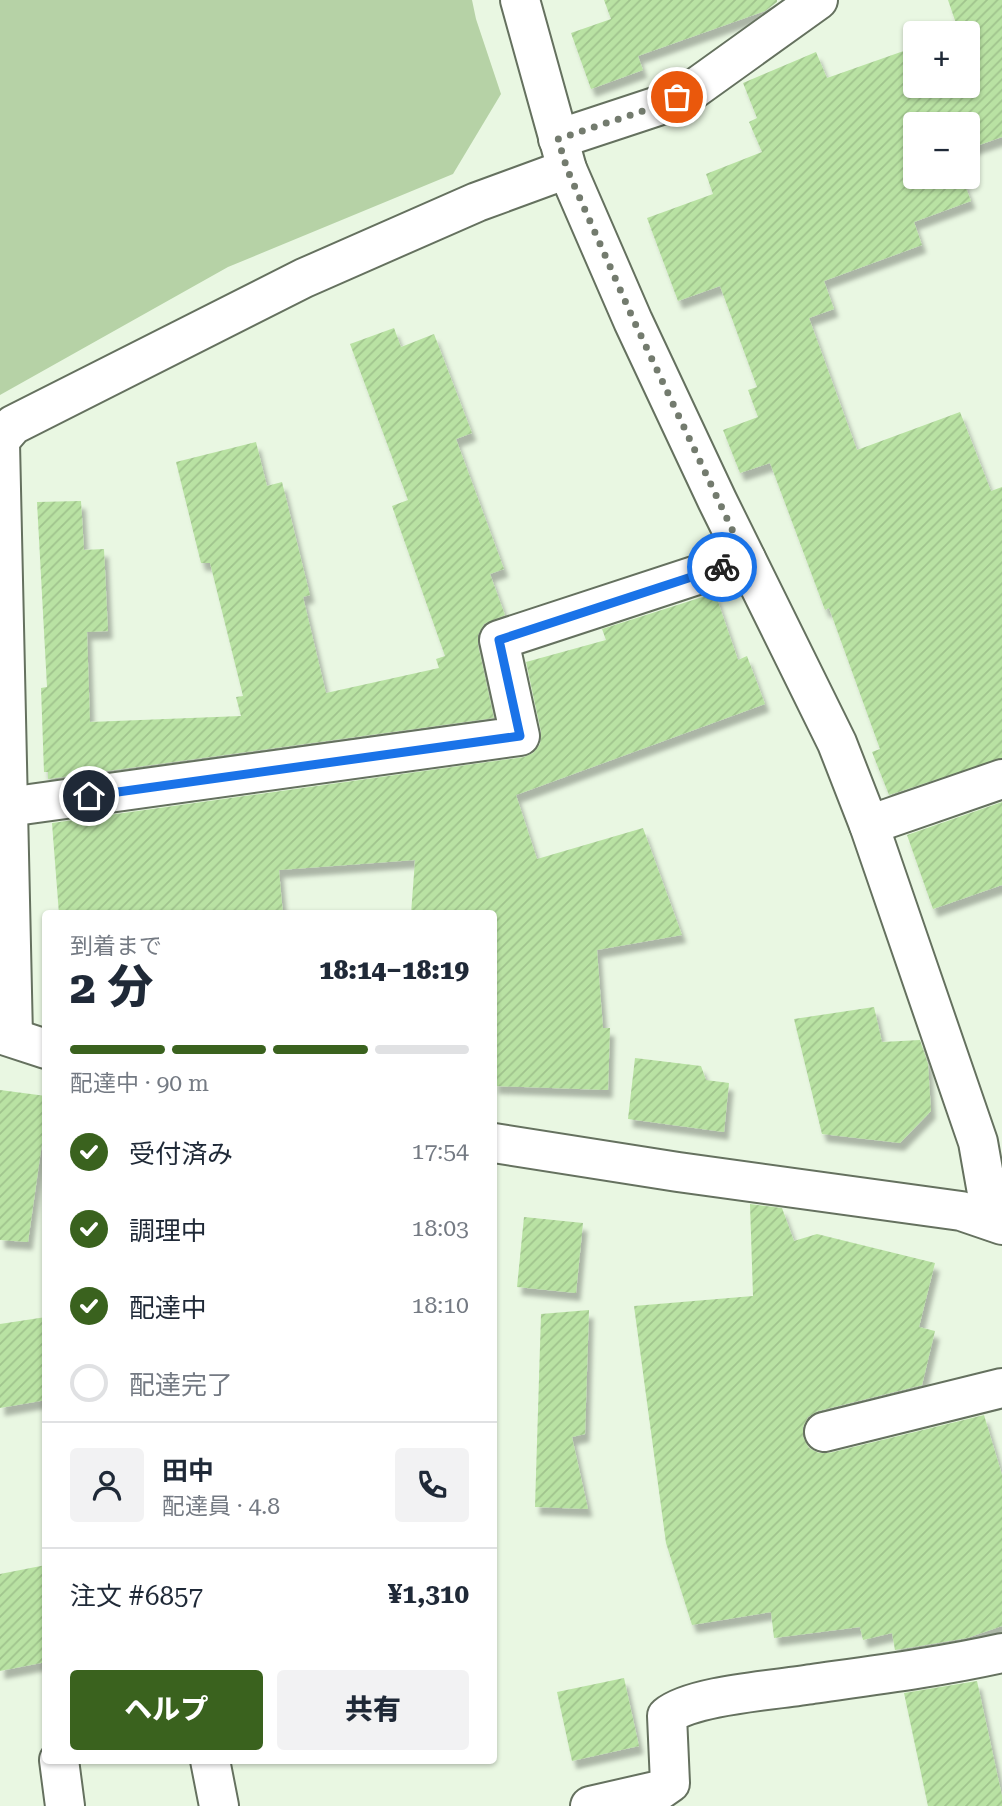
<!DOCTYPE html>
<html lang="ja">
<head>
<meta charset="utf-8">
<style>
  :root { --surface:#fff; --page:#f2f2f3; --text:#1f2937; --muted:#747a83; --line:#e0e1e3; --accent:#3a621e }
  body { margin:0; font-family:"Roboto Serif","Noto Sans JP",serif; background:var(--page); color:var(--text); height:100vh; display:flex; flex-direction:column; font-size:26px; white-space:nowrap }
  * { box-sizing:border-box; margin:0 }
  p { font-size:23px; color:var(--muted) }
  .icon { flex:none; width:38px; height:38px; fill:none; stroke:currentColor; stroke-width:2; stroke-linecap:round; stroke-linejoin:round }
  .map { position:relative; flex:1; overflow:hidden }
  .drawer { position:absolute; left:42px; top:910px; width:455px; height:854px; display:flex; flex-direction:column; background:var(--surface); border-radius:7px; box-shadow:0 2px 5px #0004 }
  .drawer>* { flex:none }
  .controls { position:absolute; left:903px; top:21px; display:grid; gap:14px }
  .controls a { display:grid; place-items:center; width:77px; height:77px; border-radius:7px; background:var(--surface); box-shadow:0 2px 5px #0004; font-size:35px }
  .pin { position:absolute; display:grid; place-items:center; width:60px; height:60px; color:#fff; margin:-30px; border:4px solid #fff; border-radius:50%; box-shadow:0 2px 7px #0007 }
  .courier { position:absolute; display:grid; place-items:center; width:70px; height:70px; margin:-35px; border:5px solid #1a73e8; border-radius:50%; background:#fff; color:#222; box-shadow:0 2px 9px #0007 }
  .summary em { font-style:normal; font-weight:800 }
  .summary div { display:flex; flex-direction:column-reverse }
  .summary { display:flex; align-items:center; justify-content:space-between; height:119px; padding:0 28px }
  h1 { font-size:46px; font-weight:800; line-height:52px }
  .bar { display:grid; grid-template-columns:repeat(4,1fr); gap:10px 7px; align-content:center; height:84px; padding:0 28px }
  .bar i { height:9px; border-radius:5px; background:var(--line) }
  .bar .selected { background:var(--accent) }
  .bar p { grid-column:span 4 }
  .line { display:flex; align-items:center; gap:18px; padding:0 28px; border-top:2px solid var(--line) }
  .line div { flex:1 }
  .round { display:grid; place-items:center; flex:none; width:74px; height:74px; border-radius:7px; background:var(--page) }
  ol { padding:0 28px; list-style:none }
  li { display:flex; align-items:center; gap:21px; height:77px }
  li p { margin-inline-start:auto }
  li .icon { padding:7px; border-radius:50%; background:var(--accent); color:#fff; stroke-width:4 }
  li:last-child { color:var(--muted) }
  li i { width:38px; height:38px; border:4px solid var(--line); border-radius:50% }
  .action { display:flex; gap:14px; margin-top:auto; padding:14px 28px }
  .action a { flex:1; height:80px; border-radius:7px; background:var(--accent); color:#fff; font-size:28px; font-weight:800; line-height:80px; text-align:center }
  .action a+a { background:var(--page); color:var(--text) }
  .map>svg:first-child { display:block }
  .grass { fill:#b6d2a6 }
  .building { fill:url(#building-hatch); filter:url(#shadow) }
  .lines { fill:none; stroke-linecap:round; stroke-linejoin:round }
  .minor-casing { stroke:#65715f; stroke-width:42 }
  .minor { stroke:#fff; stroke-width:38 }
  .done { stroke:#737b6e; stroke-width:7; stroke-dasharray:0 12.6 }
  .route { stroke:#1a73e8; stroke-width:9 }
</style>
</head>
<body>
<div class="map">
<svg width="1002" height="1806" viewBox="0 0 1002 1806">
  <defs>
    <pattern id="building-hatch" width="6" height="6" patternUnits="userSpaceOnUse" patternTransform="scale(1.75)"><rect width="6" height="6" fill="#b9e2a3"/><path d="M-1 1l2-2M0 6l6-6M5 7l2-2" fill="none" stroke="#a0c38d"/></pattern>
    <filter id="shadow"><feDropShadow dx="4.5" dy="8" stdDeviation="2" flood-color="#0004"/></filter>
  </defs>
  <rect width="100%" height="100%" fill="#e9f7e2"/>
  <!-- grass -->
  <path class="grass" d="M 0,0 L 472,0 L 476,19 L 501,94 L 453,174 L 228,267 L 0,395 Z"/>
  <!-- building -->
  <g class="building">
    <path d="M 604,0 L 777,0 L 777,2 L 765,11 L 638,56 L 643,70 L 591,89 L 571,33 L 611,19 Z"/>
    <path d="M 948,0 L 1002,0 L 1002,137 L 968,149 L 968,124 L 915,124 L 915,177 L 962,177 L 971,201 L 914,222 L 922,245 L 824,281 L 834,309 L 809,318 L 857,450 L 960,412 L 991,491 L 1002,487 L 1002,758 L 889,795 L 872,752 L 880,749 L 829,608 L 825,610 L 770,463 L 740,473 L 723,430 L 758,417 L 748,390 L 757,387 L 720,286 L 678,301 L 647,218 L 713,194 L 706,174 L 762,152 L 749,122 L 757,118 L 743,83 L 816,52 L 827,78 L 915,47 L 915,86 L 968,86 L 968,33 L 956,33 L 959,32 Z"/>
    <path d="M 394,328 L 401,347 L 434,334 L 472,433 L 456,439 L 504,569 L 490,574 L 505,615 L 484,624 L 478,635 L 478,645 L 494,718 L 48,779 L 48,772 L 44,772 L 41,688 L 47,687 L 37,502 L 81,501 L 84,550 L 104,549 L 108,631 L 87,632 L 90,722 L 241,716 L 236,697 L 243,696 L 210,563 L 201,563 L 176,462 L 256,442 L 267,486 L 282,482 L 310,595 L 303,597 L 326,693 L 439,668 L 436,659 L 445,656 L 392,506 L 408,500 L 350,344 Z"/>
    <path d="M 715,593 L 738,660 L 747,656 L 765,704 L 516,795 L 537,859 L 643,828 L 682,935 L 597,950 L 603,1028 L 610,1028 L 608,1090 L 494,1086 L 494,914 L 411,914 L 415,860 L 279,870 L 283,914 L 59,914 L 52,823 L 524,757 L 533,753 L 540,744 L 541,732 L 526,662 L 606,640 L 602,629 Z"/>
    <path d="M 1002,802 L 1002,885 L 933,909 L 907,835 Z"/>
    <path d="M 874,1007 L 882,1042 L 920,1040 L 928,1064 L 931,1111 L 900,1143 L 822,1134 L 794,1019 Z"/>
    <path d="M 635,1058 L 701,1066 L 706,1080 L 729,1083 L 724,1132 L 628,1119 Z"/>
    <path d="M 0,1090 L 46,1096 L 46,1115 L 28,1242 L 0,1240 Z"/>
    <path d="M 750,1204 L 782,1208 L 794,1241 L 817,1234 L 935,1263 L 919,1327 L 935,1331 L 922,1385 L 818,1411 L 808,1417 L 803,1427 L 803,1437 L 809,1448 L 819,1453 L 829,1453 L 984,1415 L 1002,1475 L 1002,1626 L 967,1638 L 895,1650 L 892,1633 L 863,1640 L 860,1627 L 774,1638 L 771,1612 L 692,1625 L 666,1543 L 634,1306 L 753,1296 Z"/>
    <path d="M 524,1217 L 583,1223 L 576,1293 L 517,1287 Z"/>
    <path d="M 589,1310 L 585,1434 L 572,1437 L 588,1509 L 535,1507 L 541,1314 Z"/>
    <path d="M 46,1317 L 46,1400 L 0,1408 L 0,1324 Z"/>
    <path d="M 46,1565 L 46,1662 L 0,1671 L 0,1574 Z"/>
    <path d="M 624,1678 L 639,1746 L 572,1761 L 557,1692 Z"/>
    <path d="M 977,1681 L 1002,1796 L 1002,1806 L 928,1806 L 904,1693 Z"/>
  </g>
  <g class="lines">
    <defs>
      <g id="minor">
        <path d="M 520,0 L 567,169 L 633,321 L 717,500 L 837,743 L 869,825 L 978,1142 L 992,1221"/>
        <path d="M 558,139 L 661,105 L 694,89 L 818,0"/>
        <path d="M 0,440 L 13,425 L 304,278 L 477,202 L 567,169"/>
        <path d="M 0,443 L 13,1037"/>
        <path d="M 8,807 L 520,736 L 499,640 L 746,559"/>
        <path d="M 869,825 L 1002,779"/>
        <path d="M 0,1034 L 46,1049"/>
        <path d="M 494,1143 L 678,1172 L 961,1211 L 1002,1225"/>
        <path d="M 824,1432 L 1002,1388"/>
        <path d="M 59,1760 L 65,1806"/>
        <path d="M 210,1760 L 219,1806"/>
        <path d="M 590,1806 L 660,1790 L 670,1783 L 667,1716 C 692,1695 777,1690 812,1684 C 876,1675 939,1667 1002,1653"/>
      </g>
    </defs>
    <!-- minor casing -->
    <use href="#minor" class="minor-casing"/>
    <!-- minor -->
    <use href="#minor" class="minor"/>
  </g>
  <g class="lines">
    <!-- done -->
    <path class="done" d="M 677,97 L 661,105 L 558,139 L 567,169 L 634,321 L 746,559 L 722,567"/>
    <!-- route -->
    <path class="route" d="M 89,796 L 520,736 L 499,640 L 722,567"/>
  </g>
</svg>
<div class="controls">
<a>+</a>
<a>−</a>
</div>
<div class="pin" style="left:677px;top:97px;background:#ea580c"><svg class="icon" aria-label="bag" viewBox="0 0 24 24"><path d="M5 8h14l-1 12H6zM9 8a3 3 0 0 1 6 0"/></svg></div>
<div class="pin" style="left:89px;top:796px;background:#1f2937"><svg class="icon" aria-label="home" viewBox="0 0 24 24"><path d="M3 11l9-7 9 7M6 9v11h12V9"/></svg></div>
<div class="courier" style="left:722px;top:567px"><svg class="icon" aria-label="bike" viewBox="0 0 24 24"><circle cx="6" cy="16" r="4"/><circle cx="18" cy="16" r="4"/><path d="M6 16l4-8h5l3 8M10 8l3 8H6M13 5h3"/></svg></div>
<section class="drawer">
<div class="summary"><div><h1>2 分</h1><p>到着まで</p></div><em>18:14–18:19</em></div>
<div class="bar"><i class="selected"></i><i class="selected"></i><i class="selected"></i><i></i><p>配達中 · 90 m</p></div>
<ol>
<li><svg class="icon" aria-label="check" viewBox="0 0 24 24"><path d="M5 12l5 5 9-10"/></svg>受付済み<p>17:54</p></li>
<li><svg class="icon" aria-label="check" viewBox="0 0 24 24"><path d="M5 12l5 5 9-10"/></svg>調理中<p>18:03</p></li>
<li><svg class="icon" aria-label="check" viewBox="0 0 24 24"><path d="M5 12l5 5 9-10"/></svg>配達中<p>18:10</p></li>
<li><i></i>配達完了</li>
</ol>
<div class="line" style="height:126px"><a class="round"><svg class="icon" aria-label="person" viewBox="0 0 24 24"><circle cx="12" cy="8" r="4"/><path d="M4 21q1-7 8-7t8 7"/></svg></a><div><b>田中</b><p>配達員 · 4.8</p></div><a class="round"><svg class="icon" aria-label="phone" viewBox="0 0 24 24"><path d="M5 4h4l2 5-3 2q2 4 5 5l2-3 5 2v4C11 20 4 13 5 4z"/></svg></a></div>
<div class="line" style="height:91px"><div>注文 #6857</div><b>¥1,310</b></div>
<div class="action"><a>ヘルプ</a><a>共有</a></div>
</section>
</div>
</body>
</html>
